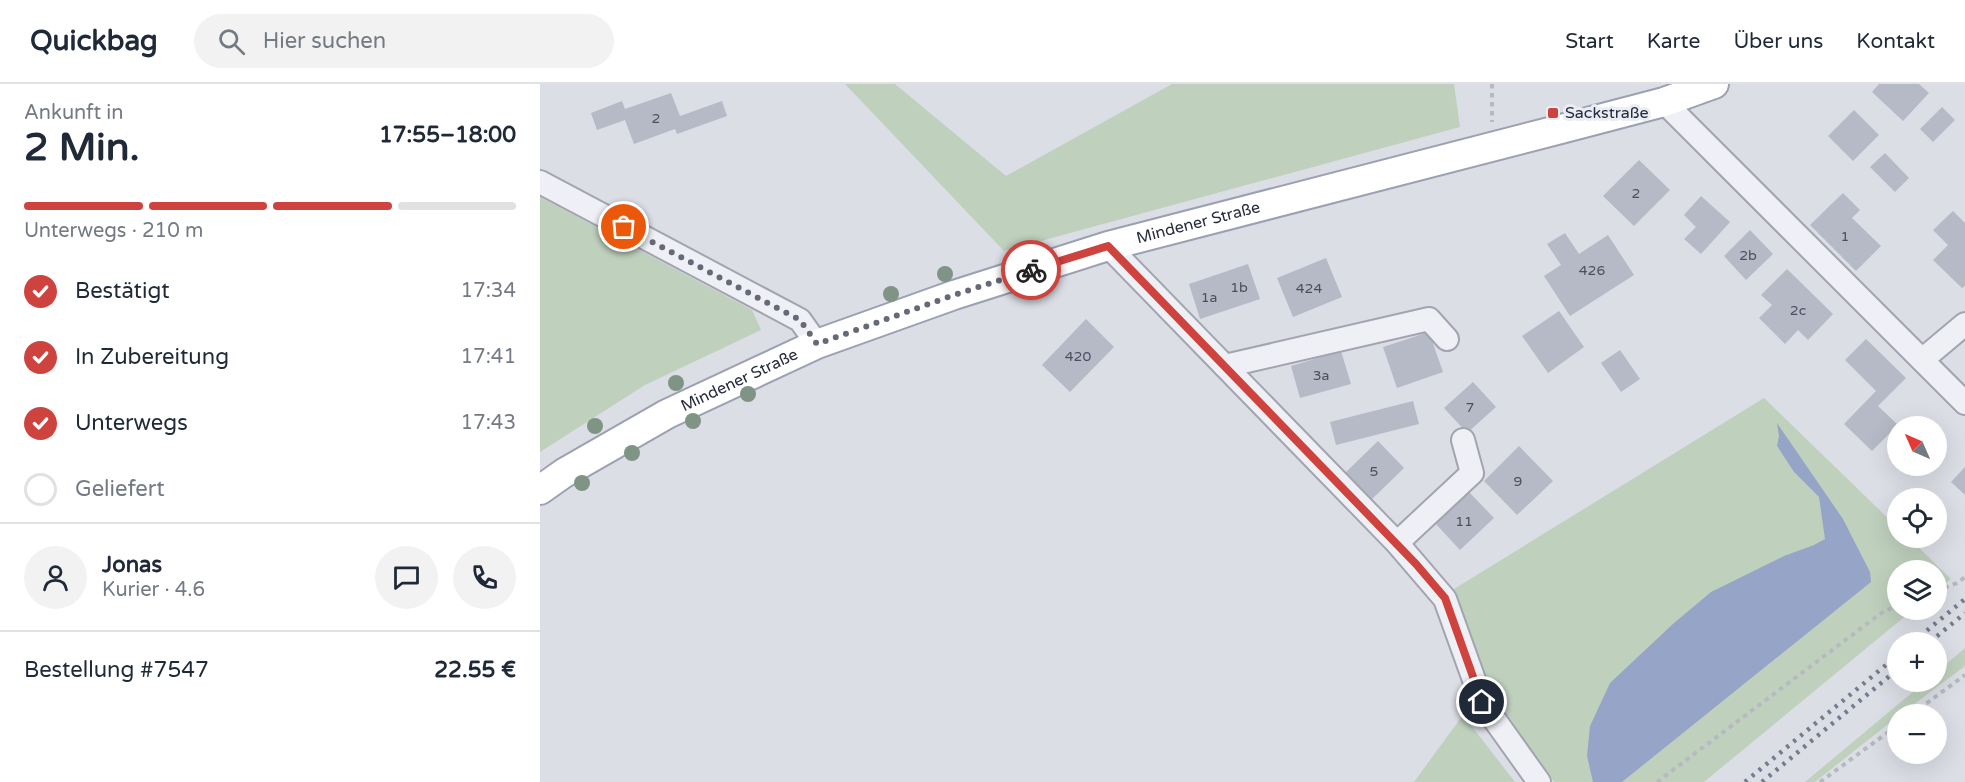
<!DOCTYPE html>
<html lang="de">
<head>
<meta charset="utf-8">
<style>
  :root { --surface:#fff; --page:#f2f2f3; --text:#1f2937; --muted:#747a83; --line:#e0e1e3; --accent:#ce433e }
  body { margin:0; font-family:"Varela Round",sans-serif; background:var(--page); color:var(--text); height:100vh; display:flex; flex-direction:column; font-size:22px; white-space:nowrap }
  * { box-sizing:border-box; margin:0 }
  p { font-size:20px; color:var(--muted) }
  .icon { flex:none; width:33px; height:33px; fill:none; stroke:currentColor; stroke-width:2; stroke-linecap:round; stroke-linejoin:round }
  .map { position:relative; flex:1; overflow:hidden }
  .sheet { display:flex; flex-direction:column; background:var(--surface); width:540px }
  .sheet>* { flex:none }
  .needle { width:39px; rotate:315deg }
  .fabs { position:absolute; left:1347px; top:332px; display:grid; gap:12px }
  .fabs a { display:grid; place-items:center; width:60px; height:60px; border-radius:50%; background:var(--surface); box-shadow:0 6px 24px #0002; font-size:30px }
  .pin { position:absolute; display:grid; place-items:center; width:51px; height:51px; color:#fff; margin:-26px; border:3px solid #fff; border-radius:50%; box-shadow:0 2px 6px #0007 }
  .courier { position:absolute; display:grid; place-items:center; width:60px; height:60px; margin:-30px; border:4px solid #ce433e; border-radius:50%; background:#fff; color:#222; box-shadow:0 2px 8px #0007 }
  .headline em { font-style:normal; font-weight:800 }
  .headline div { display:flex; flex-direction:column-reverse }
  .headline { display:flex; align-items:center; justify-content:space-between; height:102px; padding:0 24px }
  h1 { font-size:39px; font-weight:800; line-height:45px }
  .bar { display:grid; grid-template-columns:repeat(4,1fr); gap:9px 6px; align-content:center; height:72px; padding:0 24px }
  .bar i { height:8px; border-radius:4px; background:var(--line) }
  .bar .current { background:var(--accent) }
  .bar p { grid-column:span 4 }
  .line { display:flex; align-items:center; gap:15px; padding:0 24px; border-top:2px solid var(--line) }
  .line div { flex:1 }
  .round { display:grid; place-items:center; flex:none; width:63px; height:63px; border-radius:32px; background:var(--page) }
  ol { padding:0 24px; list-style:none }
  li { display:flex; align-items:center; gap:18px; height:66px }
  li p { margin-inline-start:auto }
  li .icon { padding:6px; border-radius:50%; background:var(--accent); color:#fff; stroke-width:4 }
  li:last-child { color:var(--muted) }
  li i { width:33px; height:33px; border:3px solid var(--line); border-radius:50% }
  header { display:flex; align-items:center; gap:36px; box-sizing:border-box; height:84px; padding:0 30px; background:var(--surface); border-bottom:2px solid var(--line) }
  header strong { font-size:28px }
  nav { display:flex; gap:33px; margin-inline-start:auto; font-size:21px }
  .search { width:420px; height:54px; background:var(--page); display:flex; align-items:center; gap:15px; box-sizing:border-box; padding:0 21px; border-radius:33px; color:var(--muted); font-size:22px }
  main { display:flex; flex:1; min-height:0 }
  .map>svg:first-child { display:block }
  .green { fill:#bfd0bd }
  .water { fill:#96a5c7 }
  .building { fill:#b6b9c6 }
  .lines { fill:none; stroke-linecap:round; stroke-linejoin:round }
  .minor-casing { stroke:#a2a4b0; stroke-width:26 }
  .major-casing { stroke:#9ba0b2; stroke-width:32 }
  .path { stroke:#b7b9c1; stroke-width:4; stroke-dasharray:4.5 4.5; stroke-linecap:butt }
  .minor { stroke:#eff0f5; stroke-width:22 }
  .major { stroke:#fff; stroke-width:28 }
  .rail { stroke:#767b90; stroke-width:4.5; stroke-dasharray:3 6; stroke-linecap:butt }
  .tree { fill:#7f9484 }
  .done { stroke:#666978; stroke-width:6; stroke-dasharray:0 10.8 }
  .route { stroke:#ce433e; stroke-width:8 }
  .poi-dot { fill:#ce433e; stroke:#ebedf4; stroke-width:2 }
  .labels { text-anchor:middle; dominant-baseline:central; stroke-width:6; stroke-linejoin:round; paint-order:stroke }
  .number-label { font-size:14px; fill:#4a4e5f }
  .poi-label { font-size:16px; fill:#262a3d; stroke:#ebedf4; text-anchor:start }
  .street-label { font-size:16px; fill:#262a3d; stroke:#ebedf4 }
</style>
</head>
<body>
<header>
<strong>Quickbag</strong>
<div class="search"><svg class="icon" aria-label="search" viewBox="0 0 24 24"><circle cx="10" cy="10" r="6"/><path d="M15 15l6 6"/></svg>Hier suchen</div>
<nav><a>Start</a><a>Karte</a><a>Über uns</a><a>Kontakt</a></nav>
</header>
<main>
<section class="sheet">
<div class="headline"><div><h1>2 Min.</h1><p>Ankunft in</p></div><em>17:55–18:00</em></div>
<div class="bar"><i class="current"></i><i class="current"></i><i class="current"></i><i></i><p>Unterwegs · 210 m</p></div>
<ol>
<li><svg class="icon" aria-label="check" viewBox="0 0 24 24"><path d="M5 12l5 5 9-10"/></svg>Bestätigt<p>17:34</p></li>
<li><svg class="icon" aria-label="check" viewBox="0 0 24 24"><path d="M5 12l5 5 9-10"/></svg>In Zubereitung<p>17:41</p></li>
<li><svg class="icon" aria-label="check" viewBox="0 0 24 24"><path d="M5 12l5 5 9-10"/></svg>Unterwegs<p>17:43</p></li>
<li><i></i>Geliefert</li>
</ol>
<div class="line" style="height:108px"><a class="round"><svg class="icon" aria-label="person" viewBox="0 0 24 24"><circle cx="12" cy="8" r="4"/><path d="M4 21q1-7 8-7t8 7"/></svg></a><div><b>Jonas</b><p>Kurier · 4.6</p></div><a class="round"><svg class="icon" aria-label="chat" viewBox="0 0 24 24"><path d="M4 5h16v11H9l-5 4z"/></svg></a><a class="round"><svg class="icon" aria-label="phone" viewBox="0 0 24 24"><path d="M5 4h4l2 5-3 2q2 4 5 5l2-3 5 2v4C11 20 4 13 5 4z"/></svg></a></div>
<div class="line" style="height:78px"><div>Bestellung #7547</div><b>22.55 €</b></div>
</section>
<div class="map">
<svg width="1425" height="698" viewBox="0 0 1425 698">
  <rect width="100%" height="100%" fill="#dcdee6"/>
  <!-- green -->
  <g class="green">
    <path d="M 305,0 L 355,0 L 466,92 L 632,0 L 914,0 L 920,43 L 464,167 Z"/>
    <path d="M 0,113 L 212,226 L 221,246 L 105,301 L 0,368 Z"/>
    <path d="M 1224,314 L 1357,443 L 1358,453 L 1368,453 L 1411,495 L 1397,507 L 1396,486 L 1358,486 L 1358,525 L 1374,525 L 1164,698 L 1014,698 L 953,612 L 914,505 Z"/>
    <path d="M 1425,564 L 1425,582 L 1361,630 L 1358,630 L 1357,633 L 1275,698 L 1265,698 L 1386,597 L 1396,597 L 1397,588 Z"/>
    <path d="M 923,631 L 975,698 L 874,698 Z"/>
  </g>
  <!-- water -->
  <path class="water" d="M 1237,339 L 1303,435 L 1330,488 L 1331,498 L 1082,698 L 1053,698 L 1047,672 L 1050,642 L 1070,599 L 1134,539 L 1171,508 L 1244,472 L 1274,461 L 1285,455 L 1279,413 L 1254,388 L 1237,362 L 1239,352 Z"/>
  <!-- building -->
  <g class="building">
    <path d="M 1339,0 L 1379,0 L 1389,9 L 1363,37 L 1332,8 Z"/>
    <path d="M 131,9 L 140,32 L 182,17 L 187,32 L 137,50 L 135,45 L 94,60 L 85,36 L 57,46 L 51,29 L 82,17 L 85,25 Z"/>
    <path d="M 1402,23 L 1415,36 L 1393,58 L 1380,45 Z"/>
    <path d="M 1314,26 L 1339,51 L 1313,77 L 1288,52 Z"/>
    <path d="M 1345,69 L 1369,94 L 1355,108 L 1330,83 Z"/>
    <path d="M 1099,76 L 1130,106 L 1094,142 L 1063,112 Z"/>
    <path d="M 1303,109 L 1320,126 L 1312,134 L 1341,162 L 1316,187 L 1270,141 Z"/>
    <path d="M 1161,112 L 1190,138 L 1161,170 L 1144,155 L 1156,143 L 1144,131 Z"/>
    <path d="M 1413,127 L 1425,139 L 1425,202 L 1422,204 L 1393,176 L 1408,161 L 1393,146 Z"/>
    <path d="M 1210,146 L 1233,170 L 1206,196 L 1184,172 Z"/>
    <path d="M 1025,149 L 1039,170 L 1068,151 L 1094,191 L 1030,232 L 1004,192 L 1021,181 L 1007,160 Z"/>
    <path d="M 786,174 L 802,213 L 753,233 L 737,194 Z"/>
    <path d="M 708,180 L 720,215 L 660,235 L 649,200 Z"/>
    <path d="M 1247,185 L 1293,230 L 1268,256 L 1258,246 L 1245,260 L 1219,234 L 1232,221 L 1221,211 Z"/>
    <path d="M 1019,227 L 1044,263 L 1008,289 L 982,252 Z"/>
    <path d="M 546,235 L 574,263 L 530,308 L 502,281 Z"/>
    <path d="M 889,248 L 903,288 L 857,304 L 843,263 Z"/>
    <path d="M 1326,255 L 1366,294 L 1338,322 L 1358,341 L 1332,367 L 1304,340 L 1336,307 L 1305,276 Z"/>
    <path d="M 1080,266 L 1100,295 L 1081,308 L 1061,279 Z"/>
    <path d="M 801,267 L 811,300 L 760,314 L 751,282 Z"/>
    <path d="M 933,298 L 956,323 L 927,349 L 904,324 Z"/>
    <path d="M 873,317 L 879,340 L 796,361 L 790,338 Z"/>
    <path d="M 838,357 L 864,384 L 830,417 L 804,390 Z"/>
    <path d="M 979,362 L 1013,397 L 977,431 L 944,397 Z"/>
    <path d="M 1425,383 L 1425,411 L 1411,398 Z"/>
    <path d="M 928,407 L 954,434 L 920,466 L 895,439 Z"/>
  </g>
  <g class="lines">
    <defs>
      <g id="minor">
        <path d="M 1124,18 L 1425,319"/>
        <path d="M 0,98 L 260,236 L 277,260"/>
        <path d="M 568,162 L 857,459 L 905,515 L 942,618 L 999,698"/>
        <path d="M 1382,276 L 1425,240"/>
        <path d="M 685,282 L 889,235 L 907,255"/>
        <path d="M 857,459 L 932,389 L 923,356"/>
      </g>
      <g id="major">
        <path id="s1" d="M 0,406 L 24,389 L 127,330 L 277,260 L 414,211 L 568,162 L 1021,45 L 1124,18 L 1174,0"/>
      </g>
    </defs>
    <!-- minor casing -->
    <use href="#minor" class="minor-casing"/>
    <!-- major casing -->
    <use href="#major" class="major-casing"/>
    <!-- path -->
    <g class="path">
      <path d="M 952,0 L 952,38"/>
      <path d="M 1396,507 L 1417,499 L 1425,493"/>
      <path d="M 1372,630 L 1425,591"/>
      <path d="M 1117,698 L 1344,527 L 1358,522"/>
      <path d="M 1280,698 L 1358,641"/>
    </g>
    <!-- minor -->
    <use href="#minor" class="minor"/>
    <!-- major -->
    <use href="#major" class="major"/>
    <!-- rail -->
    <g class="rail">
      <path d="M 1373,558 L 1425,515"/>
      <path d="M 1390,558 L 1425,529"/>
      <path d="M 1205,698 L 1358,571"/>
      <path d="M 1222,698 L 1358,585"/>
    </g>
  </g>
  <!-- trees -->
  <g class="tree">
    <circle cx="405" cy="190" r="8"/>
    <circle cx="351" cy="210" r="8"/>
    <circle cx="136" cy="299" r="8"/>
    <circle cx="208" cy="310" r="8"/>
    <circle cx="153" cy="337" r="8"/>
    <circle cx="55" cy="342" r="8"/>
    <circle cx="92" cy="369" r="8"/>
    <circle cx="42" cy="399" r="8"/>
  </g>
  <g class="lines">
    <!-- done -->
    <path class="done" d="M 84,143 L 260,236 L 277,260 L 414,211 L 491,186"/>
    <!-- route -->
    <path class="route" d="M 491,186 L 568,162 L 876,480 L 905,514 L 942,618"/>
  </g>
  <!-- markers -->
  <rect class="poi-dot" x="1007" y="23" width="12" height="12" rx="3"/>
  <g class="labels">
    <!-- number labels -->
    <g class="number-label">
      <text x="116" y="34">2</text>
      <text x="1096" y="109">2</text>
      <text x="1305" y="152">1</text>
      <text x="1208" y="171">2b</text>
      <text x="1052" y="186">426</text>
      <text x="699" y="203">1b</text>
      <text x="769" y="204">424</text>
      <text x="669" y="213">1a</text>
      <text x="1258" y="226">2c</text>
      <text x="538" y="272">420</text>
      <text x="781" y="291">3a</text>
      <text x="930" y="323">7</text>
      <text x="834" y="387">5</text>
      <text x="978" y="397">9</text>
      <text x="924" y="437">11</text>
    </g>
    <!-- poi labels -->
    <g class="poi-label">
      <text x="1025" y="29">Sackstraße</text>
    </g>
    <!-- street labels -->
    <g class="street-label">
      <text stroke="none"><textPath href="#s1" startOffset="714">Mindener Straße</textPath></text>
      <text stroke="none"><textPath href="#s1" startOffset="228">Mindener Straße</textPath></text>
    </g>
  </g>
</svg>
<div class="fabs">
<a><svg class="needle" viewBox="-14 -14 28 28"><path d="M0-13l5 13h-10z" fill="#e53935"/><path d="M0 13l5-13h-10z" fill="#747a83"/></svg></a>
<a><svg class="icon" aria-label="locate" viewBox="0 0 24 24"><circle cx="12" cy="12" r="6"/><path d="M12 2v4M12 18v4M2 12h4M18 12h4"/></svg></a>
<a><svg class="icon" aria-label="layers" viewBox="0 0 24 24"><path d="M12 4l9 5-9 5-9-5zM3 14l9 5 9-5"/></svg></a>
<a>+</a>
<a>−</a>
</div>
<div class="pin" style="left:84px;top:143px;background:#ea580c"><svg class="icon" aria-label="bag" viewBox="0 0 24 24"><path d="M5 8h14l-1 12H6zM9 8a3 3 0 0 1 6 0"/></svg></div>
<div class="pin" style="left:942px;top:618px;background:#1f2937"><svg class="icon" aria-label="home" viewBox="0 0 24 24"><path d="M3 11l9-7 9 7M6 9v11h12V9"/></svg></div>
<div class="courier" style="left:491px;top:186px"><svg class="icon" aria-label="bike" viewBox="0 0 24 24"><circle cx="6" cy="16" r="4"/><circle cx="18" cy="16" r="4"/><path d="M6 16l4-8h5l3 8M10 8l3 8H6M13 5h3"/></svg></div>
</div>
</main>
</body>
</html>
